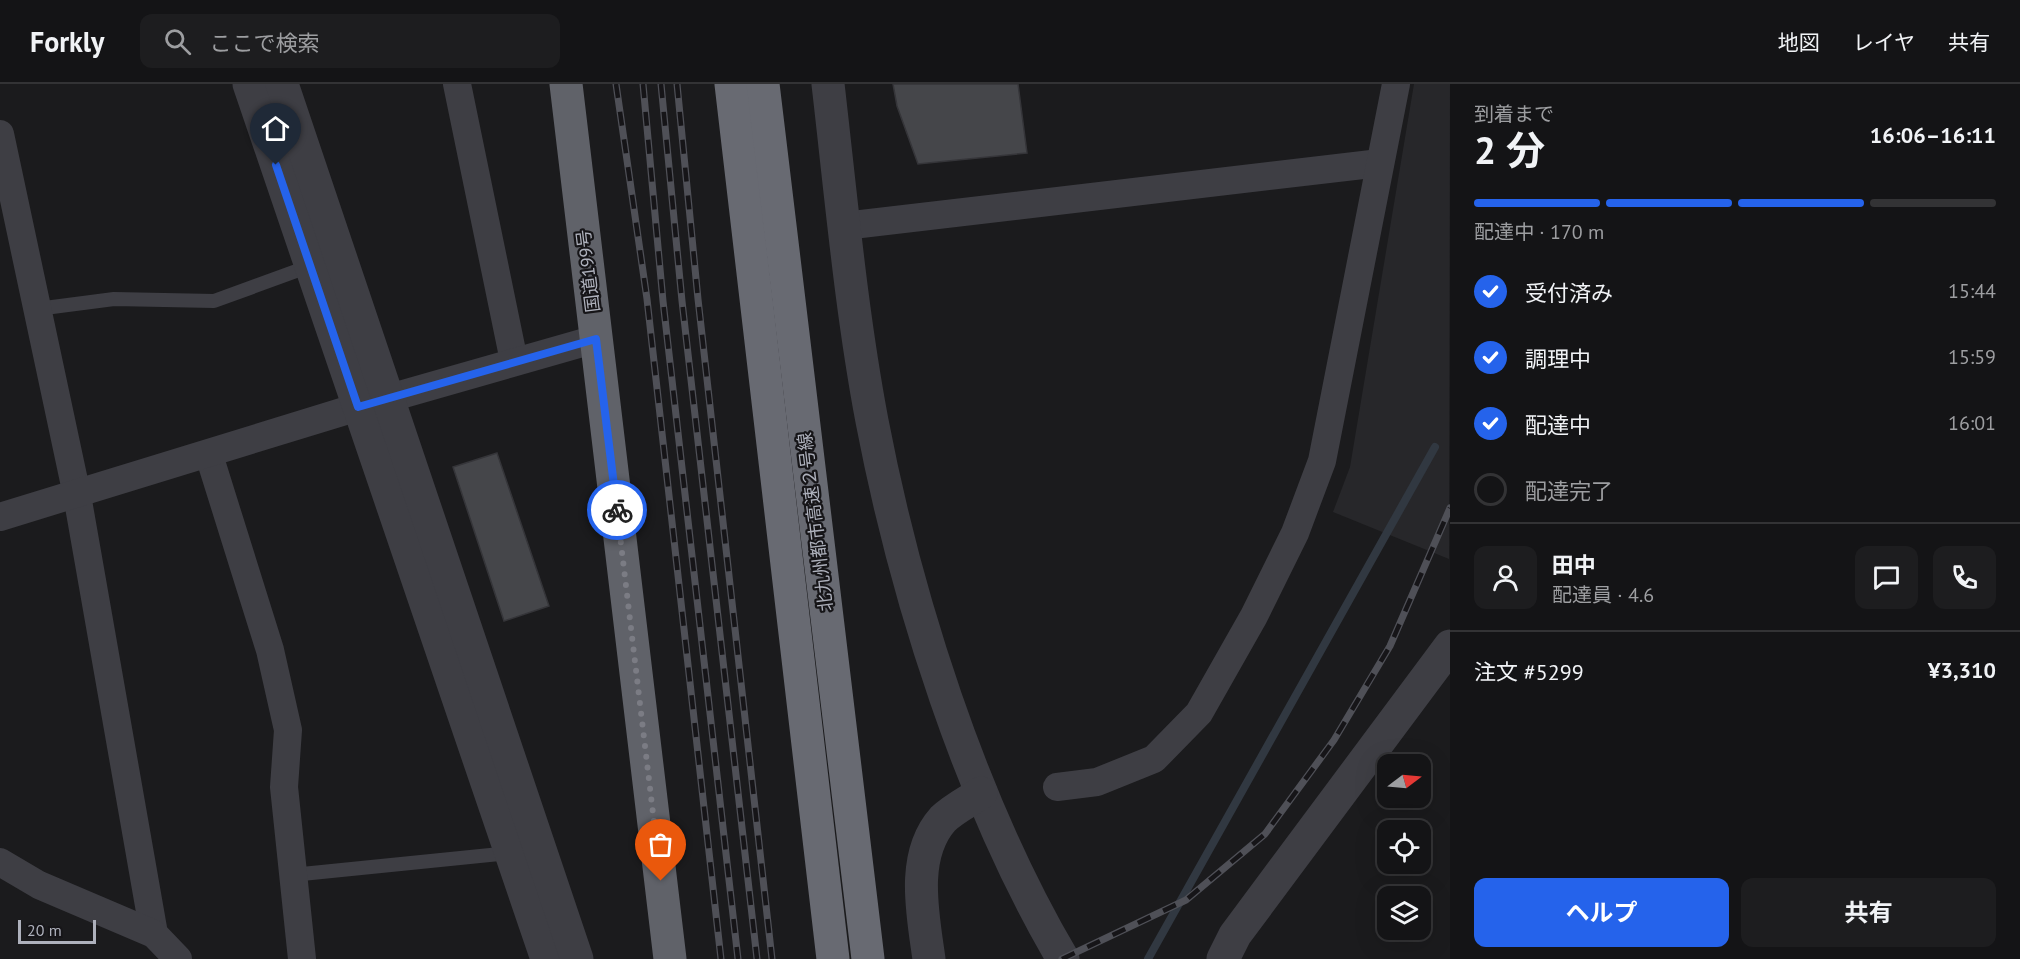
<!DOCTYPE html>
<html lang="ja">
<head>
<meta charset="utf-8">
<style>
  :root { --surface:#141416; --page:#1d1d1f; --text:#f1f3f6; --muted:#9d9ea1; --line:#333335; --accent:#2563eb }
  body { margin:0; font-family:"PT Sans","Noto Sans JP",sans-serif; background:var(--page); color:var(--text); height:100vh; display:flex; flex-direction:column; font-size:22px; white-space:nowrap }
  * { box-sizing:border-box; margin:0 }
  p { font-size:20px; color:var(--muted) }
  .icon { flex:none; width:33px; height:33px; fill:none; stroke:currentColor; stroke-width:2; stroke-linecap:round; stroke-linejoin:round }
  .map { position:relative; flex:1; overflow:hidden }
  .side { display:flex; flex-direction:column; background:var(--surface); width:570px }
  .side>* { flex:none }
  .needle { width:39px; rotate:74deg }
  .tools { position:absolute; left:1377px; top:670px; display:grid; gap:12px }
  .tools a { display:grid; place-items:center; width:54px; height:54px; border-radius:12px; background:var(--surface); box-shadow:0 6px 24px #0002,0 0 0 2px var(--line); font-size:30px }
  .scale { position:absolute; left:18px; bottom:15px; width:78px; box-sizing:border-box; padding-left:6px; border:3px solid #aeb1bc; border-top:0; font-size:16px; line-height:21px; white-space:nowrap; color:#aeb1bc; -webkit-text-stroke:4px #161518; paint-order:stroke }
  .pin { position:absolute; display:grid; place-items:center; width:51px; height:51px; color:#fff; margin:-62px -26px; border-radius:50% 50% 50% 0; rotate:-45deg; box-shadow:0 0 6px #0007 }
  .pin .icon { rotate:45deg }
  .courier { position:absolute; display:grid; place-items:center; width:60px; height:60px; margin:-30px; border:4px solid #2563eb; border-radius:50%; background:#fff; color:#222; box-shadow:0 2px 8px #0007 }
  .overview em { font-style:normal; font-weight:700 }
  .overview div { display:flex; flex-direction:column-reverse }
  .overview { display:flex; align-items:center; justify-content:space-between; height:102px; padding:0 24px }
  h1 { font-size:39px; font-weight:700; line-height:45px }
  .bar { display:grid; grid-template-columns:repeat(4,1fr); gap:9px 6px; align-content:center; height:72px; padding:0 24px }
  .bar i { height:8px; border-radius:4px; background:var(--line) }
  .bar .on { background:var(--accent) }
  .bar p { grid-column:span 4 }
  .line { display:flex; align-items:center; gap:15px; padding:0 24px; border-top:2px solid var(--line) }
  .line div { flex:1 }
  .round { display:grid; place-items:center; flex:none; width:63px; height:63px; border-radius:12px; background:var(--page) }
  ol { padding:0 24px; list-style:none }
  li { display:flex; align-items:center; gap:18px; height:66px }
  li p { margin-inline-start:auto }
  li .icon { padding:6px; border-radius:50%; background:var(--accent); color:#fff; stroke-width:4 }
  li:last-child { color:var(--muted) }
  li i { width:33px; height:33px; border:3px solid var(--line); border-radius:50% }
  .action { display:flex; gap:12px; margin-top:auto; padding:12px 24px }
  .action a { flex:1; height:69px; border-radius:12px; background:var(--accent); color:#fff; font-size:24px; font-weight:700; line-height:69px; text-align:center }
  .action a+a { background:var(--page); color:var(--text) }
  header { display:flex; align-items:center; gap:36px; box-sizing:border-box; height:84px; padding:0 30px; background:var(--surface); border-bottom:2px solid var(--line) }
  header strong { font-size:28px }
  nav { display:flex; gap:33px; margin-inline-start:auto; font-size:21px }
  .search { width:420px; height:54px; background:var(--page); display:flex; align-items:center; gap:15px; box-sizing:border-box; padding:0 21px; border-radius:12px; color:var(--muted); font-size:22px }
  main { display:flex; flex:1; min-height:0 }
  .map>svg:first-child { display:block }
  .built { fill:#27272a }
  .lines { fill:none; stroke-linecap:round; stroke-linejoin:round }
  .stream { stroke:#313841; stroke-width:8 }
  .building { fill:#45464a; stroke:#353539; stroke-width:1.5 }
  .service { stroke:#3e3e44; stroke-width:14 }
  .minor { stroke:#3e3e44; stroke-width:28 }
  .tertiary { stroke:#3e3e44; stroke-width:33 }
  .trunk { stroke:#606269; stroke-width:33 }
  .motorway { stroke:#686a72; stroke-width:33 }
  .rail-casing { stroke:#4f5057; stroke-width:7 }
  .rail { stroke:#161518; stroke-width:4.5; stroke-dasharray:14; stroke-linecap:butt }
  .done { stroke:#7b7c84; stroke-width:6; stroke-dasharray:0 10.8 }
  .route { stroke:#2563eb; stroke-width:8 }
  .labels { text-anchor:middle; dominant-baseline:central; stroke-width:4.5; stroke-linejoin:round; paint-order:stroke }
  .street-label { font-size:18px; fill:#aeb1bc; stroke:#161518 }
</style>
</head>
<body>
<header>
<strong>Forkly</strong>
<div class="search"><svg class="icon" aria-label="search" viewBox="0 0 24 24"><circle cx="10" cy="10" r="6"/><path d="M15 15l6 6"/></svg>ここで検索</div>
<nav><a>地図</a><a>レイヤ</a><a>共有</a></nav>
</header>
<main>
<div class="map">
<svg width="1450" height="875" viewBox="0 0 1450 875">
  <rect width="100%" height="100%" fill="#1b1b1d"/>
  <!-- built -->
  <path class="built" d="M 1414,0 L 1450,0 L 1449,475 L 1333,428 L 1350,383 Z"/>
  <g class="lines">
    <!-- stream -->
    <path class="stream" d="M 1148,875 L 1435,363"/>
  </g>
  <!-- building -->
  <g class="building">
    <path d="M 893,0 L 1018,0 L 1027,69 L 918,80 L 897,22 Z"/>
    <path d="M 497,369 L 549,522 L 504,537 L 453,383 Z"/>
  </g>
  <g class="lines">
    <!-- service -->
    <g class="service">
      <path d="M 37,225 L 114,215 L 214,217 L 310,182"/>
      <path d="M 292,791 L 510,769"/>
    </g>
    <!-- minor -->
    <g class="minor">
      <path d="M 457,0 L 514,277"/>
      <path d="M 0,50 L 77,411 L 154,850"/>
      <path d="M 844,142 L 1380,79"/>
      <path d="M 209,371 L 270,566 L 288,646 L 284,703 L 302,875"/>
      <path d="M 0,433 L 358,323 L 596,255"/>
      <path d="M 1057,703 L 1097,698 L 1154,675 L 1199,629 L 1254,532 L 1295,449 L 1322,377 L 1396,0"/>
      <path d="M 0,778 L 39,801 L 154,850 L 178,875"/>
    </g>
    <!-- tertiary -->
    <g class="tertiary">
      <path d="M 249,0 L 547,875"/>
      <path d="M 282,0 L 577,875"/>
      <path d="M 828,0 C 841,112 851,226 872,337 C 906,514 971,719 1063,875"/>
      <path d="M 929,875 C 923,831 910,772 943,735 C 953,725 969,717 981,709"/>
      <path d="M 1223,875 L 1235,851 L 1450,562"/>
    </g>
    <!-- trunk -->
    <path class="trunk" d="M 566,0 L 670,875"/>
    <!-- motorway -->
    <g class="motorway">
      <path d="M 731,0 L 833,875"/>
      <path d="M 763,0 L 868,875"/>
    </g>
    <defs>
      <g id="rail">
        <path d="M 616,0 L 647,215 L 721,875"/>
        <path d="M 643,0 L 663,217 L 738,875"/>
        <path d="M 661,0 L 682,217 L 757,875"/>
        <path d="M 677,0 L 698,215 L 772,875"/>
        <path d="M 1062,875 L 1186,816 L 1265,750 L 1334,656 L 1390,562 L 1450,424"/>
      </g>
    </defs>
    <!-- rail casing -->
    <use href="#rail" class="rail-casing"/>
    <!-- rail -->
    <use href="#rail" class="rail"/>
  </g>
  <g class="lines">
    <!-- done -->
    <path class="done" d="M 617,426 L 661,797"/>
    <!-- route -->
    <path class="route" d="M 276,81 L 358,323 L 596,255 L 617,426"/>
  </g>
  <g class="labels">
    <!-- street labels -->
    <g class="street-label">
      <text transform="translate(588 187) rotate(-97)">国道199号</text>
      <text transform="translate(815 438) rotate(-97)">北九州都市高速２号線</text>
    </g>
  </g>
</svg>
<div class="tools">
<a><svg class="needle" viewBox="-14 -14 28 28"><path d="M0-13l5 13h-10z" fill="#e53935"/><path d="M0 13l5-13h-10z" fill="#9d9ea1"/></svg></a>
<a><svg class="icon" aria-label="locate" viewBox="0 0 24 24"><circle cx="12" cy="12" r="6"/><path d="M12 2v4M12 18v4M2 12h4M18 12h4"/></svg></a>
<a><svg class="icon" aria-label="layers" viewBox="0 0 24 24"><path d="M12 4l9 5-9 5-9-5zM3 14l9 5 9-5"/></svg></a>
</div>
<div class="scale">20 m</div>
<div class="pin" style="left:661px;top:797px;background:#ea580c"><svg class="icon" aria-label="bag" viewBox="0 0 24 24"><path d="M5 8h14l-1 12H6zM9 8a3 3 0 0 1 6 0"/></svg></div>
<div class="pin" style="left:276px;top:81px;background:#1f2937"><svg class="icon" aria-label="home" viewBox="0 0 24 24"><path d="M3 11l9-7 9 7M6 9v11h12V9"/></svg></div>
<div class="courier" style="left:617px;top:426px"><svg class="icon" aria-label="bike" viewBox="0 0 24 24"><circle cx="6" cy="16" r="4"/><circle cx="18" cy="16" r="4"/><path d="M6 16l4-8h5l3 8M10 8l3 8H6M13 5h3"/></svg></div>
</div>
<section class="side">
<div class="overview"><div><h1>2 分</h1><p>到着まで</p></div><em>16:06–16:11</em></div>
<div class="bar"><i class="on"></i><i class="on"></i><i class="on"></i><i></i><p>配達中 · 170 m</p></div>
<ol>
<li><svg class="icon" aria-label="check" viewBox="0 0 24 24"><path d="M5 12l5 5 9-10"/></svg>受付済み<p>15:44</p></li>
<li><svg class="icon" aria-label="check" viewBox="0 0 24 24"><path d="M5 12l5 5 9-10"/></svg>調理中<p>15:59</p></li>
<li><svg class="icon" aria-label="check" viewBox="0 0 24 24"><path d="M5 12l5 5 9-10"/></svg>配達中<p>16:01</p></li>
<li><i></i>配達完了</li>
</ol>
<div class="line" style="height:108px"><a class="round"><svg class="icon" aria-label="person" viewBox="0 0 24 24"><circle cx="12" cy="8" r="4"/><path d="M4 21q1-7 8-7t8 7"/></svg></a><div><b>田中</b><p>配達員 · 4.6</p></div><a class="round"><svg class="icon" aria-label="chat" viewBox="0 0 24 24"><path d="M4 5h16v11H9l-5 4z"/></svg></a><a class="round"><svg class="icon" aria-label="phone" viewBox="0 0 24 24"><path d="M5 4h4l2 5-3 2q2 4 5 5l2-3 5 2v4C11 20 4 13 5 4z"/></svg></a></div>
<div class="line" style="height:78px"><div>注文 #5299</div><b>¥3,310</b></div>
<div class="action"><a>ヘルプ</a><a>共有</a></div>
</section>
</main>
</body>
</html>
